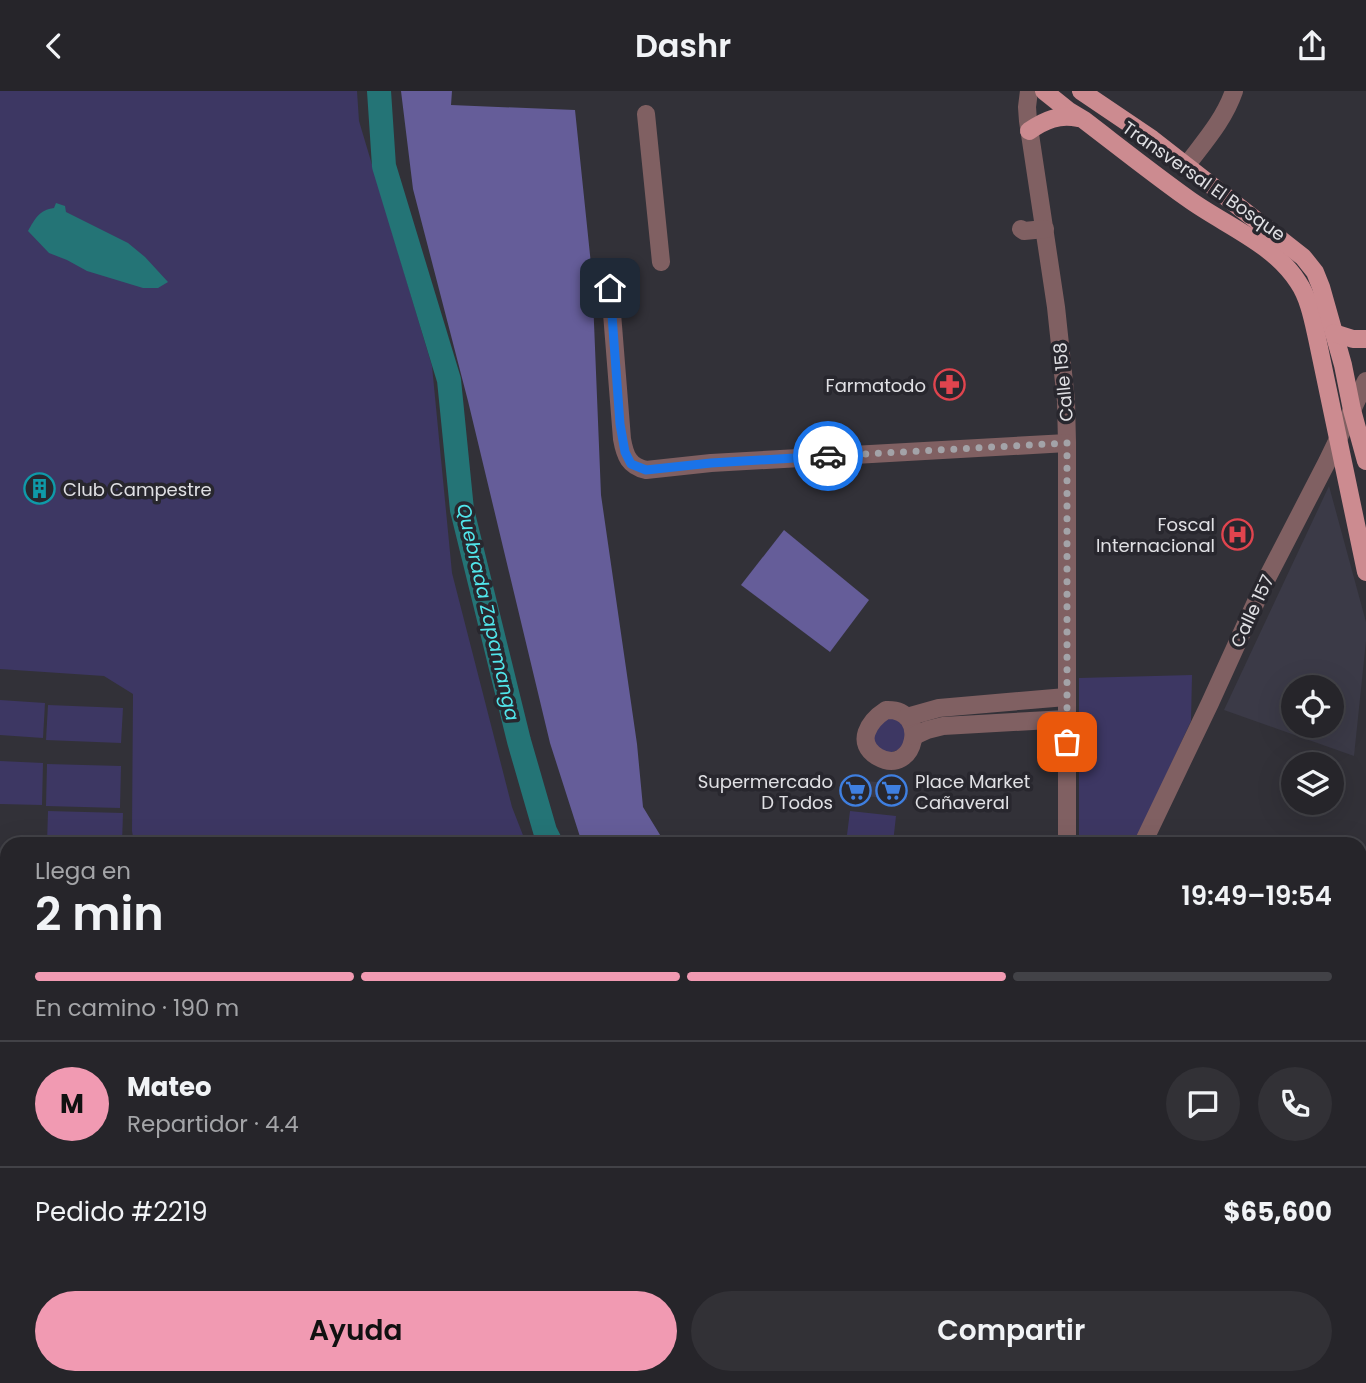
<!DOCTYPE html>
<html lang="es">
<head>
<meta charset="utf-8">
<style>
  :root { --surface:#26252a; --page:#323136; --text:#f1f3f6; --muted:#a4a5a8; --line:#424247; --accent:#f19ab2 }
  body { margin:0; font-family:Poppins,sans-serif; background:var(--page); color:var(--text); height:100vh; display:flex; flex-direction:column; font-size:26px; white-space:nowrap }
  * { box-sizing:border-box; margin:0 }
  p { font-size:23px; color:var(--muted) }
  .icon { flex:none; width:38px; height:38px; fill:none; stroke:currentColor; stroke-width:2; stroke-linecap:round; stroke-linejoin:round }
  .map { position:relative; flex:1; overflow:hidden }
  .details { position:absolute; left:0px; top:746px; width:1367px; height:548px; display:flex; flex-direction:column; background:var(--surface); border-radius:21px 21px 0 0; box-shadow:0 7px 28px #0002,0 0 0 2px var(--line) }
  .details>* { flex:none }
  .tools { position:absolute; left:1281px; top:584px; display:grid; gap:14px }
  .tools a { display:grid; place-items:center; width:63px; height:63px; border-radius:50%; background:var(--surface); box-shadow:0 7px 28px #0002,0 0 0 2px var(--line); font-size:35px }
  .pin { position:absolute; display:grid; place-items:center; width:60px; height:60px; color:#fff; margin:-30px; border-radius:14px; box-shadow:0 4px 10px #0006 }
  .courier { position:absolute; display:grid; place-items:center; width:70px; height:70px; margin:-35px; border:5px solid #1a73e8; border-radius:50%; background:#fff; color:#222; box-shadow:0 2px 9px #0007 }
  .headline em { font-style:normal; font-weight:600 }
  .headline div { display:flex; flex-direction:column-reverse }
  .headline { display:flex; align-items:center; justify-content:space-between; height:119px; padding:0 35px }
  h1 { font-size:46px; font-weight:600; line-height:52px }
  .bar { display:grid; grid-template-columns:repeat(4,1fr); gap:10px 7px; align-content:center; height:84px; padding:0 35px }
  .bar i { height:9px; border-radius:5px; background:var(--line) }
  .bar .on { background:var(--accent) }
  .bar p { grid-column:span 4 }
  .line { display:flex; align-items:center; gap:18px; padding:0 35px; border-top:2px solid var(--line) }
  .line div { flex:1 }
  .round { display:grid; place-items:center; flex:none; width:74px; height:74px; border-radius:37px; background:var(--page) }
  .button { display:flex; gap:14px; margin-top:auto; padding:14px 35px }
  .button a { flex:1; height:80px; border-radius:42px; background:var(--accent); color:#111; font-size:28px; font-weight:600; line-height:80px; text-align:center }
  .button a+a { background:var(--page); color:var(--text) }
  header { display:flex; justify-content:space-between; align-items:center; height:91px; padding:0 35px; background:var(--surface); font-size:32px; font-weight:600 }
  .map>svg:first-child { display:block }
  .built { fill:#3b3a47; fill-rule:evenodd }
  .green { fill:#3d3763 }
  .forest { fill:#655d99 }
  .water { fill:#247476 }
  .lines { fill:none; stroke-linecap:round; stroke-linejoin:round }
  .river { stroke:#247476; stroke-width:24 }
  .minor { stroke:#806062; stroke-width:18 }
  .major { stroke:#cc8b90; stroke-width:18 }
  .done { stroke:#a3a3a8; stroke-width:7; stroke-dasharray:0 12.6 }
  .route { stroke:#1a73e8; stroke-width:9 }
  .labels { text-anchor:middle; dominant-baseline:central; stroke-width:7; stroke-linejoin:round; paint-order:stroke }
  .street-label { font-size:18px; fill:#e0e0e4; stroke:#28272e }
  .poi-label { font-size:18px; fill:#e0e0e4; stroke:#28272e; text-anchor:end }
  .water-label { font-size:19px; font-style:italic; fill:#51e6eb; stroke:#28272e }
</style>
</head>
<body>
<header><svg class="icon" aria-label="back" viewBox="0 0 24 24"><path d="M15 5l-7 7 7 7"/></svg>Dashr<svg class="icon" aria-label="share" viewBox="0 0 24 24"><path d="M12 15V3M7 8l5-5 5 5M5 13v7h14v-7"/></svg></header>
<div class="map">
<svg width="1366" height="1292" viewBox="0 0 1366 1292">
  <rect width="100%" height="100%" fill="#323138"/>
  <!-- built -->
  <g class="built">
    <path d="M 1329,395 L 1366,531 L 1366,550 L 1354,665 L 1224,619 ZM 1293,597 L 1332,597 L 1332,635 L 1293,635 Z"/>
    <path d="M 846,688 L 907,694 L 907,709 L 842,703 Z"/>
  </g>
  <!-- green -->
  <g class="green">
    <path d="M 0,0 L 357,0 L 359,30 L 432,275 L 452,482 L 512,716 L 526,752 L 134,752 L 132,740 L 133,603 L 104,585 L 0,578 Z"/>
    <path d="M 1192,584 L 1191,630 L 1135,752 L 1079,752 L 1079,587 Z"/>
    <path d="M 0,609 L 45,612 L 43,647 L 0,644 Z"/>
    <path d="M 48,614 L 123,617 L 121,652 L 46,649 Z"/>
    <path d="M 883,625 L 904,628 L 910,655 L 880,665 L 869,641 Z"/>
    <path d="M 0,670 L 43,672 L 42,714 L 0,713 Z"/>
    <path d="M 47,673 L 121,675 L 120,717 L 46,715 Z"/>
    <path d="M 48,720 L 123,722 L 122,752 L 47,752 Z"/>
    <path d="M 850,720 L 896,725 L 893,752 L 846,752 Z"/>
    <rect x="0" y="852" width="7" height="91"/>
    <path d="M 1360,1210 L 1366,1210 L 1366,1292 L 1104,1292 L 1101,1286 L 1360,1286 Z"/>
    <path d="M 649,1286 L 750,1286 L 753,1292 L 649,1292 Z"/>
  </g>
  <!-- forest -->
  <g class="forest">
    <path d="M 401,0 L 452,0 L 451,14 L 575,19 L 592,183 L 601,404 L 637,653 L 643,716 L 665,752 L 582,752 L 550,652 L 468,310 L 413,98 Z"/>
    <path d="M 784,439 L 869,509 L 830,561 L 741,494 Z"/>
    <path d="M 939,1286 L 1073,1286 L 1075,1292 L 952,1292 Z"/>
  </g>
  <!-- water -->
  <path class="water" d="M 56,112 L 65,115 L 66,121 L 128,152 L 145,166 L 168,191 L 158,197 L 143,197 L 87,180 L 67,169 L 49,162 L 28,140 C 35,128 39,119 54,117 Z"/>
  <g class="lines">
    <!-- river -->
    <g class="river">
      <path d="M 379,0 L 384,75 L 449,289 L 462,419 L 519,650 L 545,740 L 551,752"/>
      <path d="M 1017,1286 L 1039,1292"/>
      <path d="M 1111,1290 L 1155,1292"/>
    </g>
    <!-- minor -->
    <g class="minor">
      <path d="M 1029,0 L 1027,16 L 1028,30 L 1056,216 L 1066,310 L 1067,352 L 1067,752"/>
      <path d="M 646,23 L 661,171"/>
      <path d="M 1186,75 C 1204,51 1224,29 1234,0"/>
      <path d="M 1021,138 L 1024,140 L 1045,138"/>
      <path d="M 610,197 L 622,348 C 625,365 629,375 646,379 L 711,372 L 1067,352"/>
      <path d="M 886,619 C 931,617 915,687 878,666 C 854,652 869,630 886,619 Z"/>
      <path d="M 907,626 L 939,617 L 1066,606"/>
      <path d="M 914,645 L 927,639 L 943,635 L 1067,628"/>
      <path d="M 1143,752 L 1210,612 L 1265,491 L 1327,371 L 1366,290"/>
      <path d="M 1360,803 L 1366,803"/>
      <path d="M 0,985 L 7,985"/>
      <path d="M 1360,1097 L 1366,1097"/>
      <path d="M 0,1180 L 7,1180"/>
      <path d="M 0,1245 L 7,1245"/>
      <path d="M 893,1286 L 904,1292"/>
      <path d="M 1091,1286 L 1092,1292"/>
      <path d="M 41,1292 L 41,1286"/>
      <path d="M 217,1292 L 218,1286"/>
      <path d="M 320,1292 L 321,1286"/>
      <path d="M 470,1292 L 470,1286"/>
      <path d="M 549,1292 L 550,1286"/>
      <path d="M 583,1292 L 583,1286"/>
      <path d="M 798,1292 L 802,1286"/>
    </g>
    <!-- major -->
    <g class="major">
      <path d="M 1044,0 L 1069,20 L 1084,29 C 1118,55 1152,82 1187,107 C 1224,134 1273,152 1298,191 C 1309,207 1313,229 1317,247 L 1366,481"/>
      <path d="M 1081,0 L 1152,48 L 1303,166 L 1315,181 L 1321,196 L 1343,274 L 1352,319 L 1366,370"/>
      <path d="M 1029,40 C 1045,29 1059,23 1078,27"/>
      <path d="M 1334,242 L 1353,248 L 1366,248"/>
    </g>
  </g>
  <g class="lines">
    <!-- done -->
    <path class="done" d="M 828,365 L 1067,352 L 1067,651"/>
    <!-- route -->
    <path class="route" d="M 610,197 L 620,333 L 625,361 L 631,373 L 646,379 L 711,372 L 828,365"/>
  </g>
  <!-- icons -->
  <defs>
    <symbol id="pharmacy-ring" viewBox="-11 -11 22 22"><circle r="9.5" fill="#28272e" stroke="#e0444e" stroke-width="1.5"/><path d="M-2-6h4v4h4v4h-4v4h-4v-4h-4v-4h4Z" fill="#e0444e"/></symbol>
    <symbol id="building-ring" viewBox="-11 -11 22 22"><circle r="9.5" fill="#28272e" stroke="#0f9aa8" stroke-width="1.5"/><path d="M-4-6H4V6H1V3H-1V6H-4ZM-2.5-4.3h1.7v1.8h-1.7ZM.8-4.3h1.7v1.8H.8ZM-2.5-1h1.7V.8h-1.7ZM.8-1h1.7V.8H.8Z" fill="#0f9aa8"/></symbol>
    <symbol id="hospital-ring" viewBox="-11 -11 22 22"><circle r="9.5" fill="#28272e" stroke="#e0444e" stroke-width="1.5"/><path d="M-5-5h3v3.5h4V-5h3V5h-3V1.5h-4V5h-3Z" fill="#e0444e"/></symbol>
    <symbol id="supermarket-ring" viewBox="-11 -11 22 22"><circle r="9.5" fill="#28272e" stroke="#3f7fe0" stroke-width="1.5"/><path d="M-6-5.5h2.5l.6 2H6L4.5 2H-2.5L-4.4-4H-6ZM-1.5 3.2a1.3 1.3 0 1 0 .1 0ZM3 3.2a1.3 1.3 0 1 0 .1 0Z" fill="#3f7fe0"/></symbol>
  </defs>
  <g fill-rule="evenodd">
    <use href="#pharmacy-ring" x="932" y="276" width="35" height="35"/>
    <use href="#building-ring" x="22" y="380" width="35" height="35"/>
    <use href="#hospital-ring" x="1220" y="426" width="35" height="35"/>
    <use href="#supermarket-ring" x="838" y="682" width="35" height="35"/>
    <use href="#supermarket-ring" x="874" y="682" width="35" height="35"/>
  </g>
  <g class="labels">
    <!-- street labels -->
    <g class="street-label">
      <text transform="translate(1204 90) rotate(35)">Transversal El Bosque</text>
      <text transform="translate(1063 291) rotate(-95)">Calle 158</text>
      <text transform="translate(1252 520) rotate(-65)">Calle 157</text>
    </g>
    <!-- poi labels -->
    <g class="poi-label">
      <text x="926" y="294">Farmatodo</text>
      <text x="63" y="398" text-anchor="start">Club Campestre</text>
      <text x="1215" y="433">Foscal<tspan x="1215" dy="21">Internacional</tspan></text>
      <text x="833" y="690">Supermercado<tspan x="833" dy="21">D Todos</tspan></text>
      <text x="915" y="690" text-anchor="start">Place Market<tspan x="915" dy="21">Cañaveral</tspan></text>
    </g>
    <!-- water labels -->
    <g class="water-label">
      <text transform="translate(488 521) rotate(77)">Quebrada Zapamanga</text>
    </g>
  </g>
</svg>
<div class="tools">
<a><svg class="icon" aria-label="locate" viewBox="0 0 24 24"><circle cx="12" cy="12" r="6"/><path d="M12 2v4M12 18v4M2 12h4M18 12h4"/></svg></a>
<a><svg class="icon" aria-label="layers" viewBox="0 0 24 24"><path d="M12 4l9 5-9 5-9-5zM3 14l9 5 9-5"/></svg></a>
</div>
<div class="pin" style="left:1067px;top:651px;background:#ea580c"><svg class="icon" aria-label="bag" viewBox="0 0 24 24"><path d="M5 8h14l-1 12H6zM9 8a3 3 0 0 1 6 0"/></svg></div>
<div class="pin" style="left:610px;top:197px;background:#1f2937"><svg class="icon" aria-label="home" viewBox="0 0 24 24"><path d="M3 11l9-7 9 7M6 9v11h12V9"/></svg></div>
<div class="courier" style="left:828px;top:365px"><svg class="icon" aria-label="car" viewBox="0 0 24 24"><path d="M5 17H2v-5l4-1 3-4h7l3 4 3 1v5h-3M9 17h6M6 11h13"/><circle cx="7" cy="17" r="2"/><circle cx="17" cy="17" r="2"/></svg></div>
<section class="details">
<div class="headline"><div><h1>2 min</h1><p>Llega en</p></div><em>19:49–19:54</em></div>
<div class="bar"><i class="on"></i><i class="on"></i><i class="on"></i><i></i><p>En camino · 190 m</p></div>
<div class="line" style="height:126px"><b class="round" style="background:var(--accent);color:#111">M</b><div><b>Mateo</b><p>Repartidor · 4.4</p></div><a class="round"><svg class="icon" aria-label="chat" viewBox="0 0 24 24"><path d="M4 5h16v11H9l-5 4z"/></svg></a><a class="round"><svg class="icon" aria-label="phone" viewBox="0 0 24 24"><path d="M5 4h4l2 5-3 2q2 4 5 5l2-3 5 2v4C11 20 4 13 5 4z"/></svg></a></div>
<div class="line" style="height:91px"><div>Pedido #2219</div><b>$65,600</b></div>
<div class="button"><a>Ayuda</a><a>Compartir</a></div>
</section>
</div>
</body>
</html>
